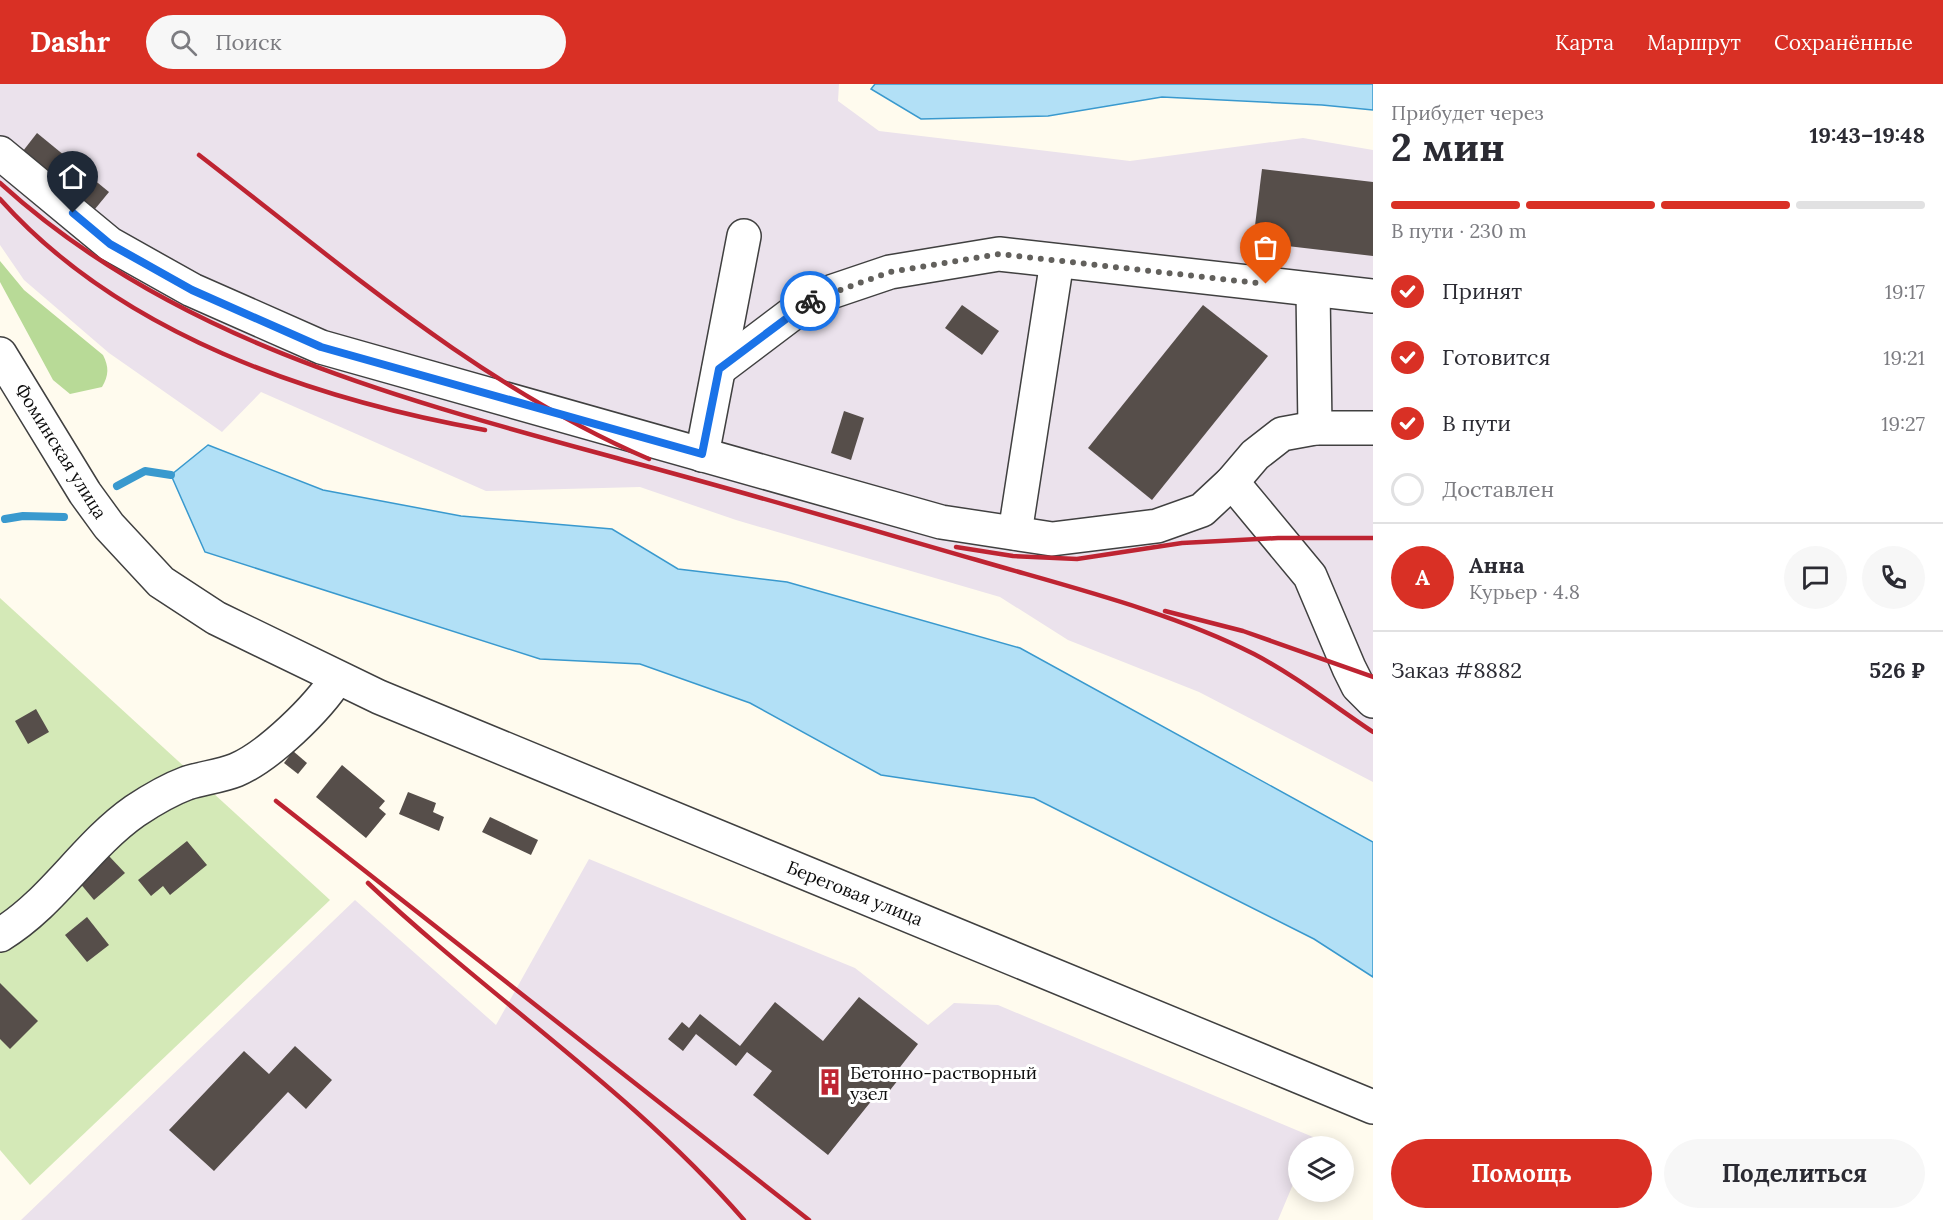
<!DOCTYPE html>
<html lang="ru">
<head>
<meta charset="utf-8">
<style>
  :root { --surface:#fff; --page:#f7f7f7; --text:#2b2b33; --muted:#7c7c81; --line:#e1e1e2; --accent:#d93025 }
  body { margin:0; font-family:Lora,serif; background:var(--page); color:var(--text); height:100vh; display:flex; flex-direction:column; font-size:22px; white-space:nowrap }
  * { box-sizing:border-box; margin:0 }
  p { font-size:20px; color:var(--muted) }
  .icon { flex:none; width:33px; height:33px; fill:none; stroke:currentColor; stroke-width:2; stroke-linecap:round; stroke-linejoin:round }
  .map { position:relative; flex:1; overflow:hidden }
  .drawer { display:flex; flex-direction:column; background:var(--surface); width:570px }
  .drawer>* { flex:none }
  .controls { position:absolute; left:1288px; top:1052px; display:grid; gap:12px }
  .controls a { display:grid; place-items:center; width:66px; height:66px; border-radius:50%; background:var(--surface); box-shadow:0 3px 15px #0003; font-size:30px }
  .pin { position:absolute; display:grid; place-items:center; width:51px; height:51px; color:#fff; margin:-62px -26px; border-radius:50% 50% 50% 0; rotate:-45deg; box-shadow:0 0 6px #0007 }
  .pin .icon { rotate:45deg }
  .courier { position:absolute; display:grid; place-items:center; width:60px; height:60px; margin:-30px; border:4px solid #1a73e8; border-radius:50%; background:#fff; color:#222; box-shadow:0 2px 8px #0007 }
  .headline em { font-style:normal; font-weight:800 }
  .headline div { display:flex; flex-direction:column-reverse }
  .headline { display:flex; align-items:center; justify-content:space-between; height:102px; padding:0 18px }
  h1 { font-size:39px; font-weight:800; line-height:45px }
  .bar { display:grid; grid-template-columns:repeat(4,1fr); gap:9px 6px; align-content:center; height:72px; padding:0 18px }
  .bar i { height:8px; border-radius:4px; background:var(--line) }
  .bar .on { background:var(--accent) }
  .bar p { grid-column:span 4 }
  .line { display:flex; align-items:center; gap:15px; padding:0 18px; border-top:2px solid var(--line) }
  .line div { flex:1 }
  .round { display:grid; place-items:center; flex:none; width:63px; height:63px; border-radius:32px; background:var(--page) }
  ol { padding:0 18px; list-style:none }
  li { display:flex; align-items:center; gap:18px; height:66px }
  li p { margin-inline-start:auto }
  li .icon { padding:6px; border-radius:50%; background:var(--accent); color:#fff; stroke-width:4 }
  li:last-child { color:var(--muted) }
  li i { width:33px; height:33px; border:3px solid var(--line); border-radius:50% }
  .button { display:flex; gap:12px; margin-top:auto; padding:12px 18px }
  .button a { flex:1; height:69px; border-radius:36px; background:var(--accent); color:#fff; font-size:24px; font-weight:800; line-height:69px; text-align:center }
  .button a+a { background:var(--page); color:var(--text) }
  header { display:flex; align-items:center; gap:36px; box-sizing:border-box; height:84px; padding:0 30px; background:var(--accent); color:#fff }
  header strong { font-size:28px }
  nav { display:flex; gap:33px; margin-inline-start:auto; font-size:21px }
  .search { width:420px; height:54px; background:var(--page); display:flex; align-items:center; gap:15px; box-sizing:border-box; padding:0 21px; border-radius:33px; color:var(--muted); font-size:22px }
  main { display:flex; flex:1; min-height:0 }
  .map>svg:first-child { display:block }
  .industrial { fill:#ebe2ec }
  .green { fill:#d4e9b7 }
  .forest { fill:#b8da97 }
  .water { fill:#b2e0f6; stroke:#3999ce; stroke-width:1.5 }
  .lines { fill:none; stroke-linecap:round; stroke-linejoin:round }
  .stream { stroke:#3999ce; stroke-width:8 }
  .building { fill:#564e4a }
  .minor-casing { stroke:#404040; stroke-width:36 }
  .minor { stroke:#fff; stroke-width:33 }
  .rail { stroke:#be2432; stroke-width:4.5 }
  .done { stroke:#62605c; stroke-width:6; stroke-dasharray:0 10.8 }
  .route { stroke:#1a73e8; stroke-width:8 }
  .labels { text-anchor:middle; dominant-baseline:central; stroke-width:6; stroke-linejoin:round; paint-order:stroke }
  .street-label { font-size:18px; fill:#0d0d0d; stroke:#fff }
  .poi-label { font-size:18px; fill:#0d0d0d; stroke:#fff; text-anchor:start }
</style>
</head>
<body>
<header>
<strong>Dashr</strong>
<div class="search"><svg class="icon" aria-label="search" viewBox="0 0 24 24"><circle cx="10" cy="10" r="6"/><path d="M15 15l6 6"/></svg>Поиск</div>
<nav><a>Карта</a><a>Маршрут</a><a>Сохранённые</a></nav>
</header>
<main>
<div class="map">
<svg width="1373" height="1136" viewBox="0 0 1373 1136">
  <rect width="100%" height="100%" fill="#fffbee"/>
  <!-- industrial -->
  <g class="industrial">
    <path d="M 0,0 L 839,0 L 838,17 L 879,47 L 1130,77 L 1303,54 L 1373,66 L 1373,698 L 1199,608 L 1068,556 L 1000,513 L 736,436 L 640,403 L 486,407 L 261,308 L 222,348 L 109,269 L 24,196 L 0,161 Z"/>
    <path d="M 589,775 L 855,884 L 928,941 L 954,919 L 998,921 L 1313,1053 L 1309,1062 L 1299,1062 L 1299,1086 L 1278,1136 L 21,1136 L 355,816 L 496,941 Z"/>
  </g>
  <!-- green -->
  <path class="green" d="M 0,514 L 330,816 L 30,1101 L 0,1066 Z"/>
  <!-- forest -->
  <path class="forest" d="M 0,177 L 24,206 L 103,271 C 109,283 109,291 102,303 L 70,310 L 53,296 L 0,198 Z"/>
  <!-- water -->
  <g class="water">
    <path d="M 875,0 L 1373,0 L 1373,26 L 1322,21 L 1162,13 L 1048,32 L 921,35 L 871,5 Z"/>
    <path d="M 208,361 L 323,406 L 461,432 L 612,445 L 678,485 L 787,498 L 1020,564 L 1373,758 L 1373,893 L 1314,855 L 1034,714 L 881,691 L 750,619 L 640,580 L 540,575 L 205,468 L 171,391 Z"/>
  </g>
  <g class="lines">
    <!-- stream -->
    <g class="stream">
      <path d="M 117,402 L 145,387 L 171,391"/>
      <path d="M 5,435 L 23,432 L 64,433"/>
    </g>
  </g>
  <!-- building -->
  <g class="building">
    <path d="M 37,49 L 109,108 L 95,125 L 23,67 Z"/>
    <path d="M 1262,85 L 1373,98 L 1373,172 L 1253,158 Z"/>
    <path d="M 962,221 L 999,247 L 982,271 L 945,244 Z"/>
    <path d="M 1203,221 L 1268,272 L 1152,416 L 1088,364 Z"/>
    <path d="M 844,327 L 864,334 L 851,376 L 831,369 Z"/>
    <path d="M 36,625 L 49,648 L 28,660 L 15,637 Z"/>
    <path d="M 293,667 L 307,679 L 298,690 L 284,679 Z"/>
    <path d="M 342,681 L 385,717 L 379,724 L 386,730 L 366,754 L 316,713 Z"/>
    <path d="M 408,708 L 436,719 L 433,728 L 444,733 L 439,747 L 399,730 Z"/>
    <path d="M 490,733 L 538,756 L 531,771 L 482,748 Z"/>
    <path d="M 187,757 L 207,781 L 170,811 L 163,802 L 151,812 L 138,796 Z"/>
    <path d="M 109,772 L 125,789 L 94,816 L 79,798 Z"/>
    <path d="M 87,833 L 109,861 L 87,878 L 65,851 Z"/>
    <path d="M 0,899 L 38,937 L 10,965 L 0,955 Z"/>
    <path d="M 859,913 L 918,960 L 897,987 L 902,991 L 887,1010 L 881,1005 L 828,1071 L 753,1011 L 772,987 L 747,968 L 736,982 L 696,950 L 683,967 L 668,955 L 682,938 L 689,944 L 700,930 L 740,962 L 775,918 L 823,957 Z"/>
    <path d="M 295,962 L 332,996 L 306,1025 L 288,1008 L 214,1087 L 169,1046 L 244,967 L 269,990 Z"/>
  </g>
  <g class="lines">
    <defs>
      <g id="minor">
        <path d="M 0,69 L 110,160 L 192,206 L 321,263 L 941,438 L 1052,455 L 1157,442 L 1202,426 L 1232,398 L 1255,371 L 1282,350 L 1315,344 L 1373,344"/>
        <path d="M 1313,206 L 1315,344"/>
        <path d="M 0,270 L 85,409 L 109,442 L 161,498 L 216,534 L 379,613 L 1373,1023"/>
        <path d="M 719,285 L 813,214 L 890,188 L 999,170 L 1373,212"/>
        <path d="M 702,371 L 744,152"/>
        <path d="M 1232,398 L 1310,492 L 1349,584 L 1358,602 L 1373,617"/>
        <path d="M 1015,449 L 1057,177"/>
        <path d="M 0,851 C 53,819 85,762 135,727 C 150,717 171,705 187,699 C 203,694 221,692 236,686 C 269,672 318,624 337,594"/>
      </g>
    </defs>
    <!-- minor casing -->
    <use href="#minor" class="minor-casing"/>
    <!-- minor -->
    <use href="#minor" class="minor"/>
    <!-- rail -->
    <g class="rail">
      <path d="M 199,71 C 342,181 481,303 649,375"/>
      <path d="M 0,99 C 175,259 408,317 631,378 C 747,409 862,443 977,476 C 1066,502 1172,528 1254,570 C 1296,592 1334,622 1373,648"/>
      <path d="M 0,115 C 120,250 312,315 485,346"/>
      <path d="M 956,463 L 1013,472 L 1077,475 L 1182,459 L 1278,454 L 1373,454"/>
      <path d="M 1165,527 L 1243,547 L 1373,593"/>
      <path d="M 276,717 L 809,1136"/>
      <path d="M 368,799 C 490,914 634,1009 744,1136"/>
    </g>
  </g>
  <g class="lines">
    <!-- done -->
    <path class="done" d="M 810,217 L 890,188 L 999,170 L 1266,200"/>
    <!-- route -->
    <path class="route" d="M 73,129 L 110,160 L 192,206 L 321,263 L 702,370 L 719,285 L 810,217"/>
  </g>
  <!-- icons -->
  <defs>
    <symbol id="building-bare" viewBox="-9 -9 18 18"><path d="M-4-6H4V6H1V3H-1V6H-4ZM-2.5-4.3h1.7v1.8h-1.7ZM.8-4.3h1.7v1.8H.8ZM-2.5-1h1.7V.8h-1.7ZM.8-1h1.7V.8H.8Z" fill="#be2432" stroke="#fff" stroke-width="2.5" paint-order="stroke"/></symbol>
  </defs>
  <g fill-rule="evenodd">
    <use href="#building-bare" x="811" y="979" width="38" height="38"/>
  </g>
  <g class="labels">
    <!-- street labels -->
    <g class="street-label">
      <text transform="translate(61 367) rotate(58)">Фоминская улица</text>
      <text transform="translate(855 809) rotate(22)">Береговая улица</text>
    </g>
    <!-- poi labels -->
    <g class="poi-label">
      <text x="850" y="988">Бетонно-растворный<tspan x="850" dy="21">узел</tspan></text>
    </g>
  </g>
</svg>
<div class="controls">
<a><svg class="icon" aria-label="layers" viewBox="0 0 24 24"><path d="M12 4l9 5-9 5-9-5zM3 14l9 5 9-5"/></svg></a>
</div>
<div class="pin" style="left:1266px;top:200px;background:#ea580c"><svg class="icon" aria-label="bag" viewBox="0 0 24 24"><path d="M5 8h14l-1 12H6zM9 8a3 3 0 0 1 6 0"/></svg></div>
<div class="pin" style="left:73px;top:129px;background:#1f2937"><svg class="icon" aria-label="home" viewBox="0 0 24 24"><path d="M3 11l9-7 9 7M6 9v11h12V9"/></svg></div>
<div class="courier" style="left:810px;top:217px"><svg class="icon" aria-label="bike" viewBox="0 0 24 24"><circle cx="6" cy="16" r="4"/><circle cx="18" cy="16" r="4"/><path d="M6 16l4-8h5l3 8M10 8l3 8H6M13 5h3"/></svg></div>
</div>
<section class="drawer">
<div class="headline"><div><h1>2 мин</h1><p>Прибудет через</p></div><em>19:43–19:48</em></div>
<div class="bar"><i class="on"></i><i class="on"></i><i class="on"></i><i></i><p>В пути · 230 m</p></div>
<ol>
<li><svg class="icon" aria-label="check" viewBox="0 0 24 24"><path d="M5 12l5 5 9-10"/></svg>Принят<p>19:17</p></li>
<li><svg class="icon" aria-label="check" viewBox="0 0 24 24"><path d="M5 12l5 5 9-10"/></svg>Готовится<p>19:21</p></li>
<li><svg class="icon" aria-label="check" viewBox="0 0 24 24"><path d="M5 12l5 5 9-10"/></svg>В пути<p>19:27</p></li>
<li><i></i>Доставлен</li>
</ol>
<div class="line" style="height:108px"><b class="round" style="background:var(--accent);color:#fff">А</b><div><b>Анна</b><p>Курьер · 4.8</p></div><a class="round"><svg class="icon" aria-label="chat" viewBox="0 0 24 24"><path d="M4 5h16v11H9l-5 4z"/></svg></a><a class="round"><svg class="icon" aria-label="phone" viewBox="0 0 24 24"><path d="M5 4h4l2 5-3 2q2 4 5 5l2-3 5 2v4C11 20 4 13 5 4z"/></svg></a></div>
<div class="line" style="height:78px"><div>Заказ #8882</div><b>526 ₽</b></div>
<div class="button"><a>Помощь</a><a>Поделиться</a></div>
</section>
</main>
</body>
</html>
